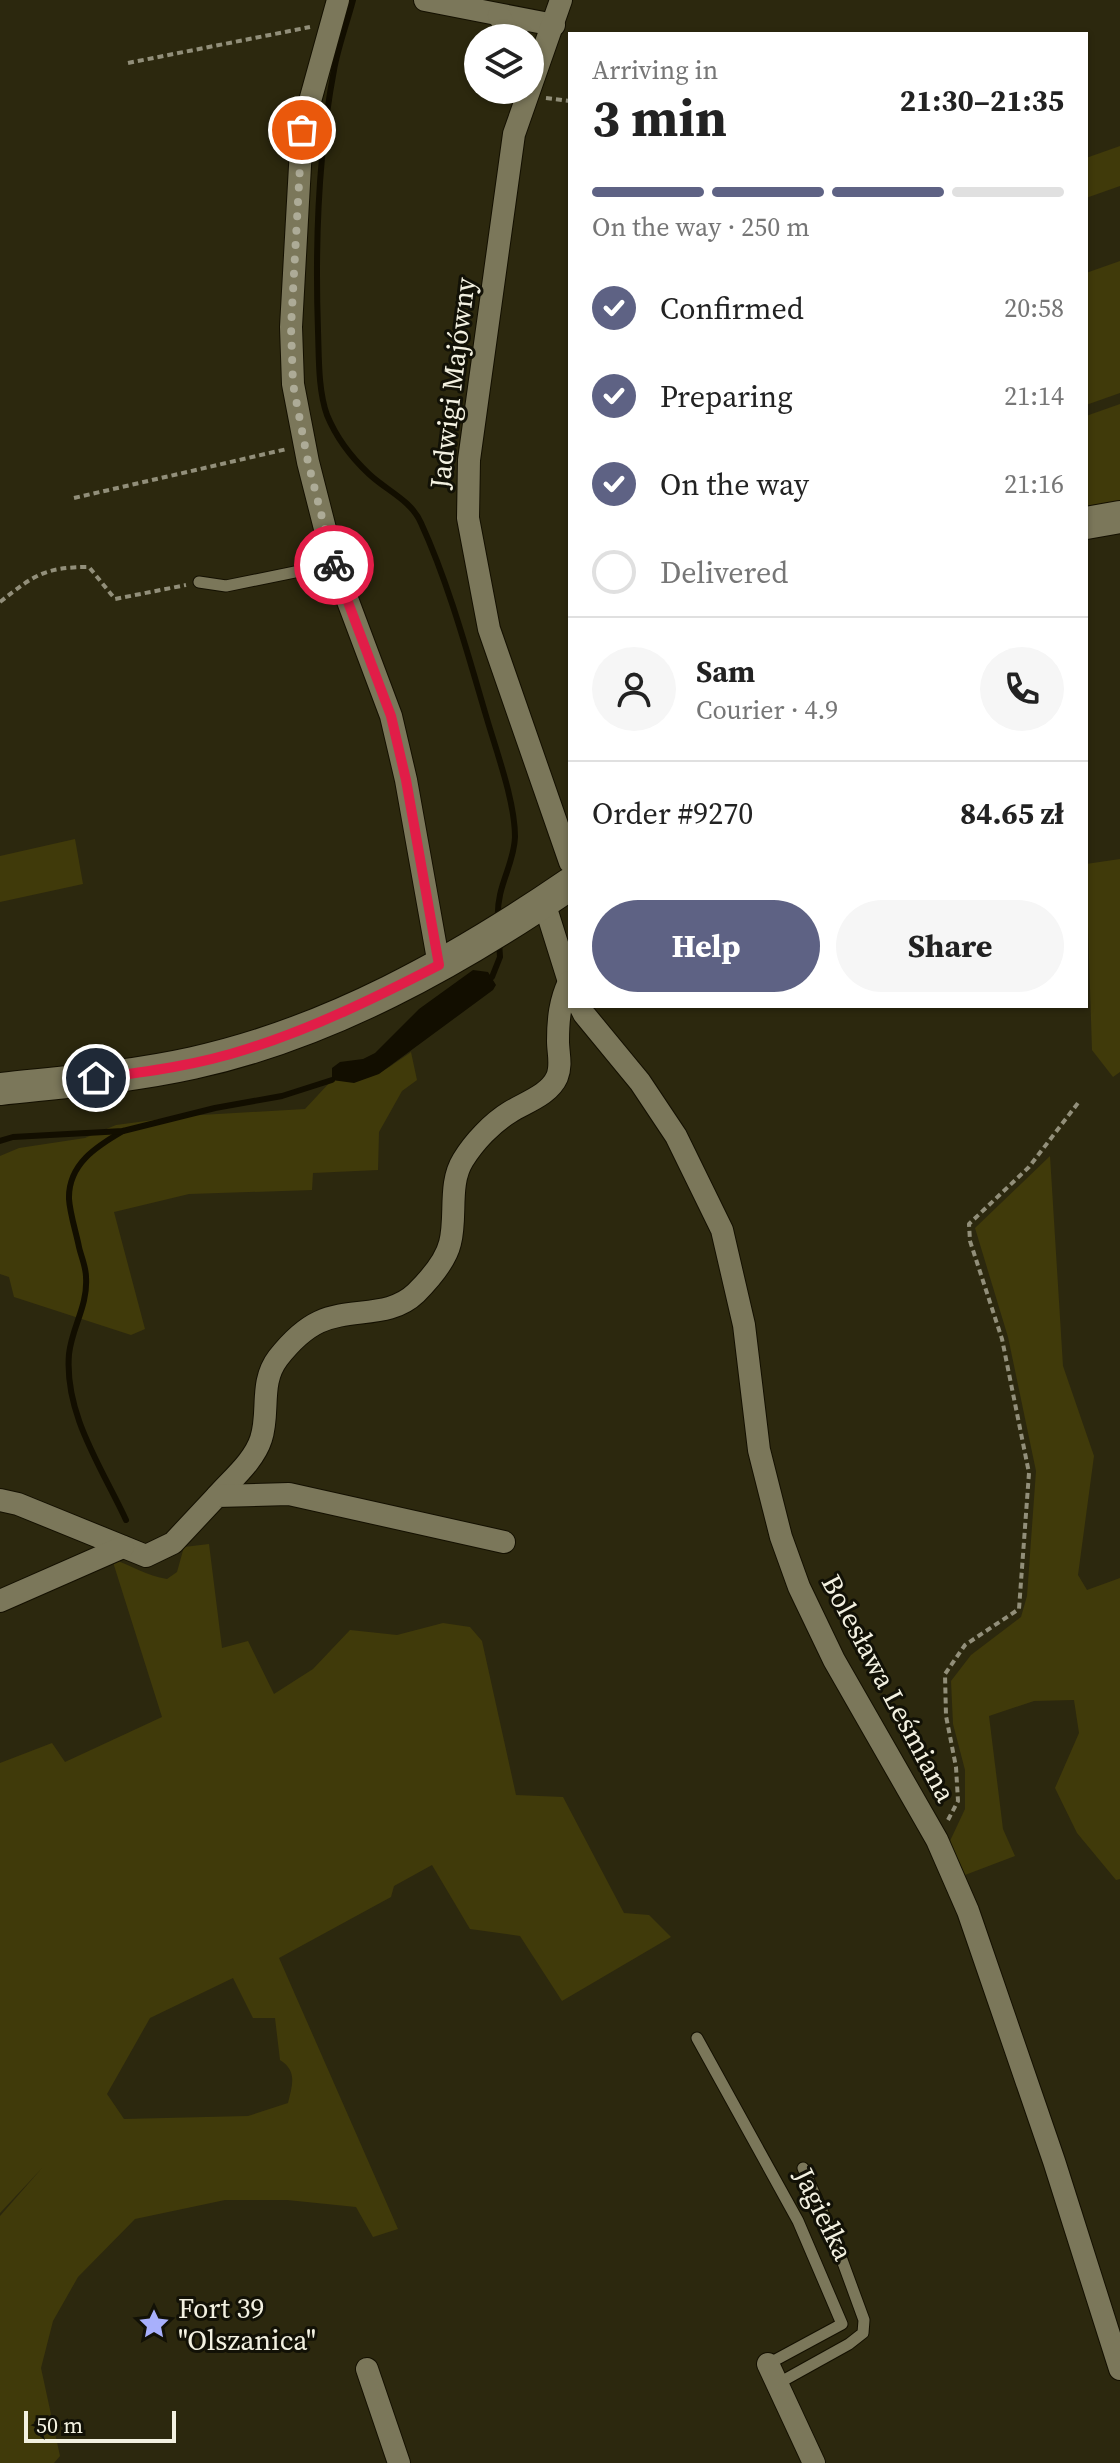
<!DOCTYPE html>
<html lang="en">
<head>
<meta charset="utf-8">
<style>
  :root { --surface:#fff; --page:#f6f6f6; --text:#222; --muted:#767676; --line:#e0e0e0; --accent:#5e6284 }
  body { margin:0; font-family:"Source Serif 4",serif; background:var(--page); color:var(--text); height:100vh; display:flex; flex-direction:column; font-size:30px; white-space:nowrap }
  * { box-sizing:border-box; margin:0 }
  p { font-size:26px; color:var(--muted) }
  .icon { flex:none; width:44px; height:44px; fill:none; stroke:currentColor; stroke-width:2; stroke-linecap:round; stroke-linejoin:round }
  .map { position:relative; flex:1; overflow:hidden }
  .side { position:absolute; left:568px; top:32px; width:520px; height:976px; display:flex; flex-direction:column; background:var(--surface); border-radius:0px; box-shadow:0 2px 6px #0004 }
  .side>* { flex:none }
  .tools { position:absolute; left:464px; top:24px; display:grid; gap:16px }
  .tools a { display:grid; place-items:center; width:80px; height:80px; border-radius:50%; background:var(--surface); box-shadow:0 2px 6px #0004; font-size:40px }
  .scale { position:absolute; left:24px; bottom:20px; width:152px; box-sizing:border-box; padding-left:8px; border:4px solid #f3f1e1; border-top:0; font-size:22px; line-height:28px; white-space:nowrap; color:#f3f1e1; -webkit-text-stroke:6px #121106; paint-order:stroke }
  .pin { position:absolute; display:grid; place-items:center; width:68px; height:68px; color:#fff; margin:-34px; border:4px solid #fff; border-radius:50%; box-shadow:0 2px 8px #0007 }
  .courier { position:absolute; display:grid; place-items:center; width:80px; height:80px; margin:-40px; border:6px solid #e11d48; border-radius:50%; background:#fff; color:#222; box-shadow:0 2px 10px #0007 }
  .headline em { font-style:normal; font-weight:700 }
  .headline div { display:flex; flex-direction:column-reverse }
  .headline { display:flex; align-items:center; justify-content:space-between; height:136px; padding:0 24px }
  h1 { font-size:52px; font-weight:700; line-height:60px }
  .bar { display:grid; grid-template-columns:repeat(4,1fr); gap:12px 8px; align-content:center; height:96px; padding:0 24px }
  .bar i { height:10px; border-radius:6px; background:var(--line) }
  .bar .selected { background:var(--accent) }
  .bar p { grid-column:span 4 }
  .line { display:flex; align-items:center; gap:20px; padding:0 24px; border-top:2px solid var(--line) }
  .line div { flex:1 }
  .round { display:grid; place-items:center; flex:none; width:84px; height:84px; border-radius:42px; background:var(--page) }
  ol { padding:0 24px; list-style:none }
  li { display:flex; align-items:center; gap:24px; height:88px }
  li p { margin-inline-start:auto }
  li .icon { padding:8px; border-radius:50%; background:var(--accent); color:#fff; stroke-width:4 }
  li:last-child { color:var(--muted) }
  li i { width:44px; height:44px; border:4px solid var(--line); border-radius:50% }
  .primary-button { display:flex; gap:16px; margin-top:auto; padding:16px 24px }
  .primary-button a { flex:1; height:92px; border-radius:48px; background:var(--accent); color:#fff; font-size:32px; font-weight:700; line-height:92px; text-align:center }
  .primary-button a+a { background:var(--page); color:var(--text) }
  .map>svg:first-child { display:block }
  .green { fill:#403a0a; fill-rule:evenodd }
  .water { fill:#120e00 }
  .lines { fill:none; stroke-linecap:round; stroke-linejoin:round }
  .stream { stroke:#120e00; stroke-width:6 }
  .lane-casing { stroke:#141000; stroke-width:13 }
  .street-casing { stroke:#141000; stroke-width:24 }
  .secondary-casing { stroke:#141000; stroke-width:34 }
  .path { stroke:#928f7a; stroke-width:4; stroke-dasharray:6 4; stroke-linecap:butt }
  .lane { stroke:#7b775a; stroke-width:11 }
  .street { stroke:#7b775a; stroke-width:22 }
  .secondary { stroke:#7b775a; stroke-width:32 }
  .done { stroke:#adab97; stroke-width:8; stroke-dasharray:0 14.4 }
  .route { stroke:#e11d48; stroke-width:10 }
  .labels { text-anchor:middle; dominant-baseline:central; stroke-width:6; stroke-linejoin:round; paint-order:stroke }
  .street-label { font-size:28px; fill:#f3f1e1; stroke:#121106 }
  .poi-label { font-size:28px; fill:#f3f1e1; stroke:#121106; text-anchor:start }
</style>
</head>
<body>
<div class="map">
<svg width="1120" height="2463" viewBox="0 0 1120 2463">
  <rect width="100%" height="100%" fill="#2c280e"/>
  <!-- green -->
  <g class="green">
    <path d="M 1120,146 L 1120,186 L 1086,198 L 1086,158 Z"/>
    <path d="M 1120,261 L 1120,393 L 1086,405 L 1086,273 Z"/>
    <path d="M 1120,404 L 1120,501 L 1086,506 L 1086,416 Z"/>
    <path d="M 75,839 L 83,884 L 0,902 L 0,856 Z"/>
    <path d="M 1120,859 L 1120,1072 L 1113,1077 L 1092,1050 L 1086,864 Z"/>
    <path d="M 411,1052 L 417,1080 L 402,1091 L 379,1132 L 378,1170 L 313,1173 L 312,1190 L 189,1194 L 114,1212 L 145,1329 L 131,1335 L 14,1297 L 9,1277 L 0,1274 L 0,1156 L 19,1148 L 85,1138 L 116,1125 L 184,1116 L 305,1109 L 332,1080 C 369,1084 382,1072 411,1052 Z"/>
    <path d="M 1050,1156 L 1063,1366 L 1094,1456 L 1078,1575 L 1087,1590 L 1120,1578 L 1120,1879 L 1116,1880 L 1077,1833 L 1055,1788 L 1079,1733 L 1074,1700 L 1034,1701 L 989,1716 L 1003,1829 L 1015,1856 L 965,1875 L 950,1841 L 965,1809 L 965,1770 L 953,1724 L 951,1681 L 971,1655 L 1021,1617 L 1027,1596 L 1036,1471 L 1008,1337 L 975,1228 Z"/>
    <path d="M 209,1544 L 222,1648 L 248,1641 L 274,1694 L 313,1669 L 350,1630 L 397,1635 L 443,1623 L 470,1627 L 482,1641 L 516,1795 L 563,1797 L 624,1913 L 649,1915 L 671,1937 L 562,2001 L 520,1936 L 470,1929 L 432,1865 L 394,1886 L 391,1897 L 279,1958 L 398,2229 L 373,2237 L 356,2207 L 287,2200 L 225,2200 L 135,2219 L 78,2277 L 53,2321 L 41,2368 L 60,2456 L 54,2463 L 0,2463 L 0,2216 L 42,2168 L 0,2213 L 0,1763 L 52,1743 L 65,1762 L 162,1717 L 112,1559 C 131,1565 147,1576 167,1579 L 177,1572 L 184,1547 ZM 233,1978 L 253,2018 L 275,2018 L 280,2060 C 298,2071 292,2086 288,2103 L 248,2116 L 124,2119 L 107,2094 L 150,2018 Z"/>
  </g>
  <!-- water -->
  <path class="water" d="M 473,970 L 488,972 L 496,985 L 493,990 L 379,1074 L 354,1083 L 332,1080 L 332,1068 L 340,1062 L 363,1059 L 375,1053 L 419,1009 Z"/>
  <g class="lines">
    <!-- stream -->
    <g class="stream">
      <path d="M 353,0 C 347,23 338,47 334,70 C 318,155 315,245 318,331 C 319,357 318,390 327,415 C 336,437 352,458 369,474 C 387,491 411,500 421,523 C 449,584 468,655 487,719 C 497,753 515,802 515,837 C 514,866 496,886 498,919"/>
      <path d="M 492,977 L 500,957 L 499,942"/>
      <path d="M 123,1131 C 97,1146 68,1164 69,1199 C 70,1214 76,1232 79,1247 C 81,1256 86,1267 86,1277 C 88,1306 72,1327 69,1354 C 64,1414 102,1468 126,1520"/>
      <path d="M 0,1141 L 13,1137 L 123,1131 L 215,1108 L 282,1096 L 332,1080"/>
    </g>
    <defs>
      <g id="lane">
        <path d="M 199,582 L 226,586 L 334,564"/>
        <path d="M 697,2038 L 798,2221 L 842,2324 L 768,2364"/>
        <path d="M 777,2384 L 849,2344 L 863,2333 L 864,2320 L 834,2238 L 803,2168"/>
      </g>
      <g id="street">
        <path d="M 338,0 L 302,130 L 291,327 L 293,384 L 308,462 L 334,564 L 391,716 L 406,780 L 439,965"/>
        <path d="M 425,0 L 554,25"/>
        <path d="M 561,0 L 514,134 L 469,460 L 468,518 L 489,629 L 570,862"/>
        <path d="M 499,15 L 510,38"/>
        <path d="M 544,902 L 570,985"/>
        <path d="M 580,1006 L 584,1014 L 640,1082 L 676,1136 L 722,1230 L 744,1325 L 759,1450 L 781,1537 L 799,1587 L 834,1660 L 937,1840 L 968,1911 L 1054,2161 L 1120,2369"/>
        <path d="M 217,1496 C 232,1479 254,1461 261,1439 C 270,1412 259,1383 278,1358 C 289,1344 304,1329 319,1322 C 351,1307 389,1319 416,1293 C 429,1280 446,1260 450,1243 C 457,1217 448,1184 463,1160 C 474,1142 492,1123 510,1112 C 526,1102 549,1095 557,1077 C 562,1065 558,1053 558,1041 C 558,1019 560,1001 569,982"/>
        <path d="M 0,1500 L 18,1504 L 146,1556 L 173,1543 L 217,1496 L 289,1494 L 504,1542"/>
        <path d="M 0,1601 L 123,1547"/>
        <path d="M 768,2364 L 814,2463"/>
        <path d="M 367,2369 L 399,2463"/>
      </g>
      <g id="secondary">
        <path d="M 1086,523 L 1120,517"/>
        <path d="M 0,1089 C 64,1082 130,1077 193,1063 C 329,1033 456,962 570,884"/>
      </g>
    </defs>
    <!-- lane casing -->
    <use href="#lane" class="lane-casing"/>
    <!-- street casing -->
    <use href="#street" class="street-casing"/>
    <!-- secondary casing -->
    <use href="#secondary" class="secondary-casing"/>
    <!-- path -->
    <g class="path">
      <path d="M 128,63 L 310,27"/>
      <path d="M 546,98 L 570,101"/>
      <path d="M 74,498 L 287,449"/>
      <path d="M 0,602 C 34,575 45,567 89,567 L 115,599 L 186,585"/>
      <path d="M 948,1820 L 958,1801 L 956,1767 L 946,1716 L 945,1674 L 965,1645 L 1019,1609 L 1029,1473 L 1002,1339 L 970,1241 L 969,1224 L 1029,1167 L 1078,1103"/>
    </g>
    <!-- lane -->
    <use href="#lane" class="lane"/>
    <!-- street -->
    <use href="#street" class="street"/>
    <!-- secondary -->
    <use href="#secondary" class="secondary"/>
  </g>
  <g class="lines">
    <!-- done -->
    <path class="done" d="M 302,130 L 291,327 L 293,384 L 308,462 L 334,565"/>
    <!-- route -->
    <path class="route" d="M 96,1078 C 147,1072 198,1065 247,1049 C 314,1028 377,997 439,965 L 406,780 L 391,716 L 334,565"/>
  </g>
  <!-- icons -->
  <defs>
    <symbol id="sight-bare" viewBox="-9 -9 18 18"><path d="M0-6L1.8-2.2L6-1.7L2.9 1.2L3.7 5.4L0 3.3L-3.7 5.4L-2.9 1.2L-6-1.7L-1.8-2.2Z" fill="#a8b0fc" stroke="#121106" stroke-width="2.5" paint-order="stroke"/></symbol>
  </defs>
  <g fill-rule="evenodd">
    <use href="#sight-bare" x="132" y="2302" width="44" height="44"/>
  </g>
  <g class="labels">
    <!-- street labels -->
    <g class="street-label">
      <text transform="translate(452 383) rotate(-83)">Jadwigi Majówny</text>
      <text transform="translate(889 1688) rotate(62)">Bolesława Leśmiana</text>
      <text transform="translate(824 2214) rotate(64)">Jagiełka</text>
    </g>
    <!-- poi labels -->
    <g class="poi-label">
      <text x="178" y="2308">Fort 39<tspan x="178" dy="32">"Olszanica"</tspan></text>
    </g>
  </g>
</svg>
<div class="tools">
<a><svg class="icon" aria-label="layers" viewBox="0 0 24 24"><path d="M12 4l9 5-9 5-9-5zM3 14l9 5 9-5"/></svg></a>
</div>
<div class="scale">50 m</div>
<div class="pin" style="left:302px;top:130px;background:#ea580c"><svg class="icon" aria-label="bag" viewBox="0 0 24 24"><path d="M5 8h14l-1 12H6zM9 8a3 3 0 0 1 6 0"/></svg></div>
<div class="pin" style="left:96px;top:1078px;background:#1f2937"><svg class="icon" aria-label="home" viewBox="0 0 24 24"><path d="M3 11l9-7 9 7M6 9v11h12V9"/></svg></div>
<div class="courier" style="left:334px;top:565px"><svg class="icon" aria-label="bike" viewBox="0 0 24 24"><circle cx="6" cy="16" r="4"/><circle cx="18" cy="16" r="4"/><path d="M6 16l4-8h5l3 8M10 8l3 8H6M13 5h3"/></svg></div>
<section class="side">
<div class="headline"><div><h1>3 min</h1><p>Arriving in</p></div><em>21:30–21:35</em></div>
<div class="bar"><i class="selected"></i><i class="selected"></i><i class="selected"></i><i></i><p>On the way · 250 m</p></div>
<ol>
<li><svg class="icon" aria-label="check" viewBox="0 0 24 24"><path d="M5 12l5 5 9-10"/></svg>Confirmed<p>20:58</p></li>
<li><svg class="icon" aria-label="check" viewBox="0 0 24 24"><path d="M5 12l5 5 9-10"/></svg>Preparing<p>21:14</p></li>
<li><svg class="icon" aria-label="check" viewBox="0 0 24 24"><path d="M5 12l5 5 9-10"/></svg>On the way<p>21:16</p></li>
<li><i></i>Delivered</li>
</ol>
<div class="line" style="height:144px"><a class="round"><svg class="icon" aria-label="person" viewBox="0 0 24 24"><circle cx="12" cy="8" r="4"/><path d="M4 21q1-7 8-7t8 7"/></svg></a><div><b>Sam</b><p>Courier · 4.9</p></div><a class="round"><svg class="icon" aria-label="phone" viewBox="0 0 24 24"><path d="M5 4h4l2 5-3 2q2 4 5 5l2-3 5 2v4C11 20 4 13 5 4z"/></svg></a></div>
<div class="line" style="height:104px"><div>Order #9270</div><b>84.65 zł</b></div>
<div class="primary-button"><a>Help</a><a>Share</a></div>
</section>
</div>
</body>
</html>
